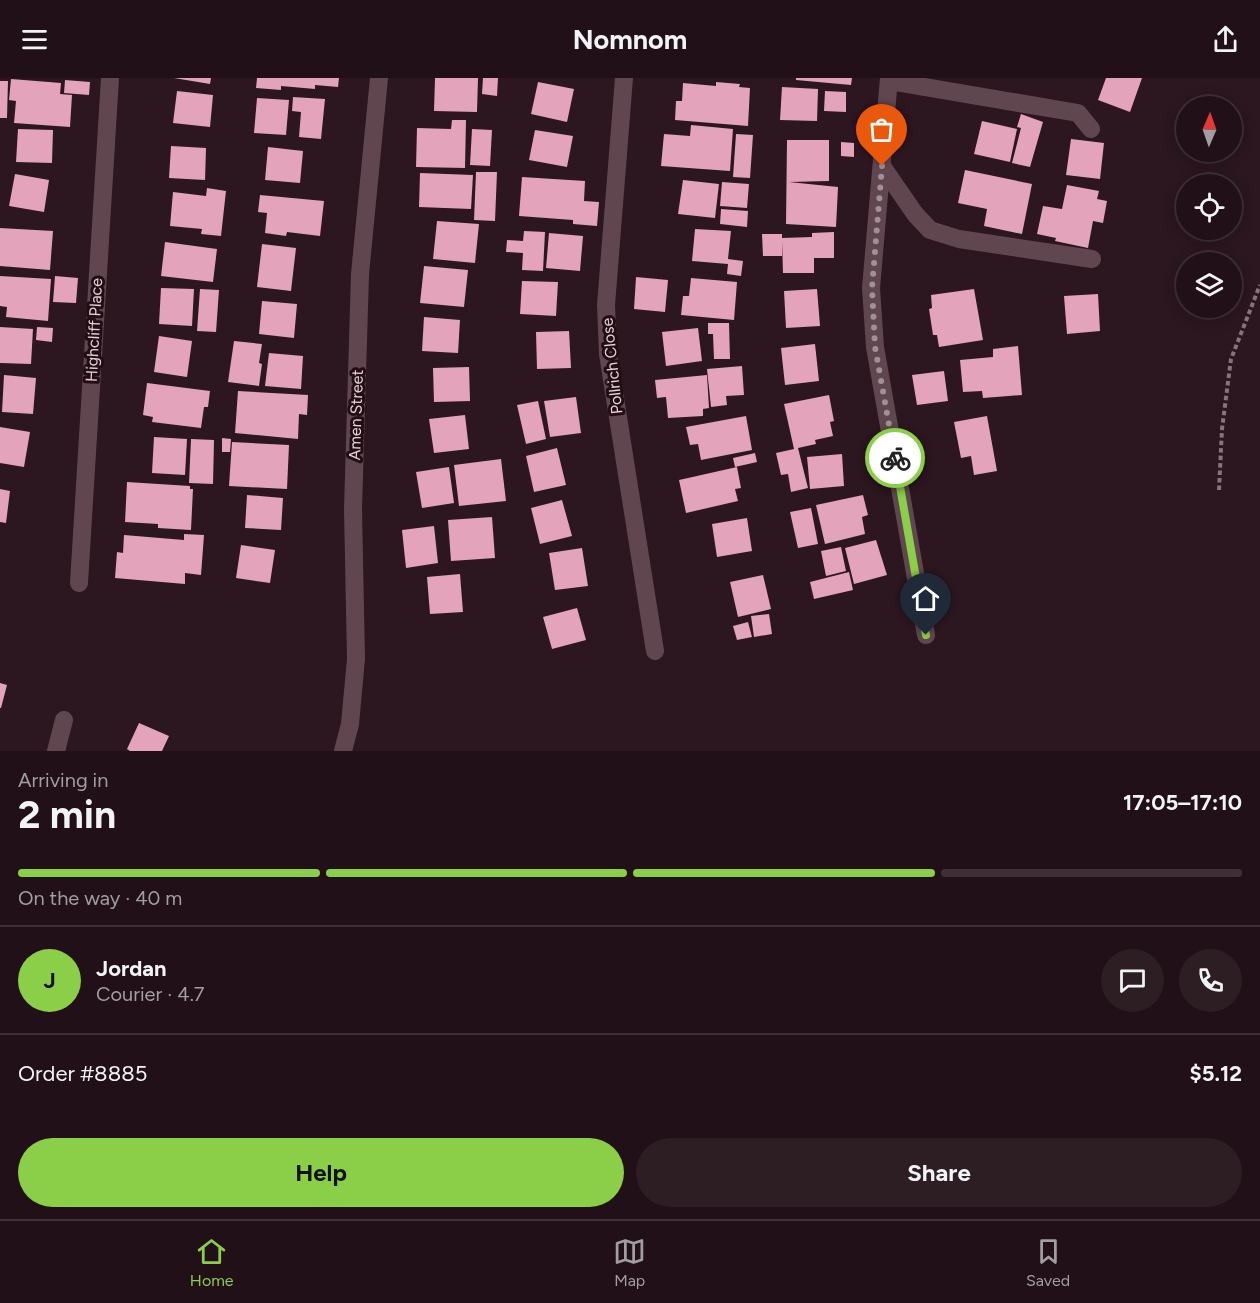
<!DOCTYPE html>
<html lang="en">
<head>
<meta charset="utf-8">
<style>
  :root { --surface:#211017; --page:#2d1e24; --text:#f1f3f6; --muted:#a29da1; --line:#3e3036; --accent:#8bce47 }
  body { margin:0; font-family:Figtree,sans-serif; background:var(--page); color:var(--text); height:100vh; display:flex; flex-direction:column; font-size:22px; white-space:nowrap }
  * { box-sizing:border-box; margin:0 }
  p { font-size:20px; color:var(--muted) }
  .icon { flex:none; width:33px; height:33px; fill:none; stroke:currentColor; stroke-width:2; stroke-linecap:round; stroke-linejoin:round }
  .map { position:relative; height:673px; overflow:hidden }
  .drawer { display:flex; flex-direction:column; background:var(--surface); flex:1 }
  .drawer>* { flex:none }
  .needle { width:39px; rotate:2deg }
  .tools { position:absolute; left:1176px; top:18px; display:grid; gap:12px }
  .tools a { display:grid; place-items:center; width:66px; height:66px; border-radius:50%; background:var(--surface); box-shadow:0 3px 15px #0003,0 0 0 2px var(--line); font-size:30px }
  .pin { position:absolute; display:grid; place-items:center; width:51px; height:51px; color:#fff; margin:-62px -26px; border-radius:50% 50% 50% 0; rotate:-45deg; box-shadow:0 0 6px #0007 }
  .pin .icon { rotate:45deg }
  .courier { position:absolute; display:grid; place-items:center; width:60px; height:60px; margin:-30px; border:4px solid #8bce47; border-radius:50%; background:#fff; color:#222; box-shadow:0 2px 8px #0007 }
  .overview em { font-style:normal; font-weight:700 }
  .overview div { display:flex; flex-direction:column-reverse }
  .overview { display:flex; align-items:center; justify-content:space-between; height:102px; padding:0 18px }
  h1 { font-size:39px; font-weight:700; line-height:45px }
  .bar { display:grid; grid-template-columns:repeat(4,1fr); gap:9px 6px; align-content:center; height:72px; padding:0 18px }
  .bar i { height:8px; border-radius:4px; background:var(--line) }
  .bar .on { background:var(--accent) }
  .bar p { grid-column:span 4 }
  .line { display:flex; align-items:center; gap:15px; padding:0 18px; border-top:2px solid var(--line) }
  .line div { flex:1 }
  .round { display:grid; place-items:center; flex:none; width:63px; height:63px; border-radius:32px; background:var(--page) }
  .cta { display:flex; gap:12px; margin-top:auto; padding:12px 18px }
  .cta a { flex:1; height:69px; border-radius:36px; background:var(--accent); color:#111; font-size:24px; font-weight:700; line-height:69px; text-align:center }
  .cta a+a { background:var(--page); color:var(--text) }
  header { display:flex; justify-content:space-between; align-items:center; height:78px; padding:0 18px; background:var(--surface); font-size:27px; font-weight:700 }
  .menu { display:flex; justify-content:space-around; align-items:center; height:84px; border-top:2px solid var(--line); background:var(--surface); font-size:16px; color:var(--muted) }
  .menu a { display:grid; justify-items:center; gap:3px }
  .menu .on { color:var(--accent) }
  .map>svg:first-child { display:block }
  .building { fill:#e3a3ba }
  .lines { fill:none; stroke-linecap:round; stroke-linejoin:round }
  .path { stroke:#87747b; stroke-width:4; stroke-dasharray:4.5 3; stroke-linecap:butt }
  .lane { stroke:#60474f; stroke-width:18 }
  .street { stroke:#60474f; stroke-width:18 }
  .done { stroke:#a29097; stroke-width:6; stroke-dasharray:0 10.8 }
  .route { stroke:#8bce47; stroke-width:8 }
  .labels { text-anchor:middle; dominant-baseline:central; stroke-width:6; stroke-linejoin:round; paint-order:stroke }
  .street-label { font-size:16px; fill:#e2d2d7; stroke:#220d15 }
</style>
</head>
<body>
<header><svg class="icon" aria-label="menu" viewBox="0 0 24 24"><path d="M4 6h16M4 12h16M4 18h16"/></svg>Nomnom<svg class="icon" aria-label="share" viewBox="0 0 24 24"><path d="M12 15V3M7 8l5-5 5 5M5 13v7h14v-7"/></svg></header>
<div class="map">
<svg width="1260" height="673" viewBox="0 0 1260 673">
  <rect width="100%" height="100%" fill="#2c161f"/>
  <!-- building -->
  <g class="building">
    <path d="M 174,0 L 211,0 L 210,6 Z"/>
    <path d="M 257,0 L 339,0 L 338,9 L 315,7 L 315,11 L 281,8 L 281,12 L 256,10 Z"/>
    <path d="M 435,0 L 478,0 L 477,34 L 434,33 Z"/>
    <path d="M 483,0 L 498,0 L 497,18 L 482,16 Z"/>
    <path d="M 796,0 L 852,0 L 851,7 L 796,2 Z"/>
    <path d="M 1106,0 L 1142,0 L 1130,34 L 1098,22 Z"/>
    <path d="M 11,1 L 61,5 L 60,16 L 72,17 L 70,49 L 14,45 L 16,23 L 9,22 Z"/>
    <path d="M 65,2 L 90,4 L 89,17 L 64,15 Z"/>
    <path d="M 0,3 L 8,3 L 7,40 L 0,40 Z"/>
    <path d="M 538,4 L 574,11 L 567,44 L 531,36 Z"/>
    <path d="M 716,4 L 740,6 L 739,9 L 750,10 L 748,48 L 675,42 L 676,23 L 682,23 L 683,5 L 716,8 Z"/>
    <path d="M 782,9 L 818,11 L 817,43 L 780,42 Z"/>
    <path d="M 177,13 L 213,17 L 210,49 L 173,45 Z"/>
    <path d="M 825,13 L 846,14 L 846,34 L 824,33 Z"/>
    <path d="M 293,19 L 325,21 L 321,61 L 299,59 L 301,34 L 292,33 Z"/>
    <path d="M 257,20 L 289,22 L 286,57 L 254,55 Z"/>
    <path d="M 1021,36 L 1043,44 L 1030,89 L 1012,85 L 1021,50 L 1017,49 Z"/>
    <path d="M 452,42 L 466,42 L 465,90 L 416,89 L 417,50 L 451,51 Z"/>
    <path d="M 982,43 L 1017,51 L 1010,84 L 974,76 Z"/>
    <path d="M 691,47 L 733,51 L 730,93 L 661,88 L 664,56 L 690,58 Z"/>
    <path d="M 18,51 L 53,52 L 52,85 L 16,84 Z"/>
    <path d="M 472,51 L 492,52 L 490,88 L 470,87 Z"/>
    <path d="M 535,52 L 573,58 L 567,89 L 529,82 Z"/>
    <path d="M 736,56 L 753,57 L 750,100 L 733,99 Z"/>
    <path d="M 1071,61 L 1104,65 L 1100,101 L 1066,97 Z"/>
    <path d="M 787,62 L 829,62 L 829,103 L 789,104 L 838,109 L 836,149 L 786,146 Z"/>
    <path d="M 841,64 L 854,65 L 854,79 L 841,78 Z"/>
    <path d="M 171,68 L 206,70 L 205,102 L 169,100 Z"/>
    <path d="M 268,69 L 303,73 L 300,105 L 265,102 Z"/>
    <path d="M 965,92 L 1032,106 L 1022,156 L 984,148 L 987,131 L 958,125 Z"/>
    <path d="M 476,94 L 497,94 L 495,143 L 474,142 Z"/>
    <path d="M 420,95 L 473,97 L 471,131 L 419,129 Z"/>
    <path d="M 15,96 L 49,102 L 44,134 L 9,128 Z"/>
    <path d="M 522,99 L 585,103 L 584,123 L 599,124 L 597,148 L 573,146 L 573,142 L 519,138 Z"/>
    <path d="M 683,102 L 719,106 L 715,140 L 678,136 Z"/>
    <path d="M 722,104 L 749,106 L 747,130 L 720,128 Z"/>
    <path d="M 1067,107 L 1099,113 L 1097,121 L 1107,123 L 1103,145 L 1093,143 L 1088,170 L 1055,163 L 1056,160 L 1037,156 L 1043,128 L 1062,131 Z"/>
    <path d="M 207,110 L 226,113 L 221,158 L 201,156 L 202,151 L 170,148 L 173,114 L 206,118 Z"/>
    <path d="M 260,117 L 324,123 L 320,158 L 287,154 L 286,158 L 265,155 L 267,135 L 258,134 Z"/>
    <path d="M 721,131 L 748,133 L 747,149 L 720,146 Z"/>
    <path d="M 437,143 L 479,146 L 475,185 L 433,181 Z"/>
    <path d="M 0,150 L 53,153 L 50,192 L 0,188 Z"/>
    <path d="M 695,151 L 731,153 L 728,181 L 743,183 L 741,198 L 727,196 L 728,186 L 692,183 Z"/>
    <path d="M 524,153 L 545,154 L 543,193 L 522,192 L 523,175 L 506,174 L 507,162 L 523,163 Z"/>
    <path d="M 834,154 L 834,180 L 814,180 L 814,195 L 783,195 L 782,163 L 782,178 L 763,178 L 762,156 L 782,156 L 782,160 L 812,159 L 812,155 Z"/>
    <path d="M 549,155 L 583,158 L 580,193 L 546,190 Z"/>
    <path d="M 165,164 L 217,171 L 213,204 L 161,198 Z"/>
    <path d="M 262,166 L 296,170 L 291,213 L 257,209 Z"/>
    <path d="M 424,188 L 468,192 L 464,229 L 420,225 Z"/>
    <path d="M 0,198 L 51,201 L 48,243 L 6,239 L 7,229 L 0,228 Z"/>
    <path d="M 55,198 L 78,200 L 76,225 L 53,224 Z"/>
    <path d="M 636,199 L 668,202 L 665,234 L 634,231 Z"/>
    <path d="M 691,200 L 737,204 L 734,242 L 681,237 L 683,218 L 689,218 Z"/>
    <path d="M 522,203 L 558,204 L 556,238 L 520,236 Z"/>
    <path d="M 161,210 L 194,211 L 192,248 L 159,246 Z"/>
    <path d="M 200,211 L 219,212 L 216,254 L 197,253 Z"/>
    <path d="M 817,211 L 820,248 L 786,250 L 784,213 Z"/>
    <path d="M 974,211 L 983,262 L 939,269 L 937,257 L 933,257 L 929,231 L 932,230 L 931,217 Z"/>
    <path d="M 1098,216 L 1100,253 L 1067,256 L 1064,218 Z"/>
    <path d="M 262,223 L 297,226 L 294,260 L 259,256 Z"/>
    <path d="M 424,239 L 460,242 L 458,275 L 422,273 Z"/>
    <path d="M 708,245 L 729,245 L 730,281 L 714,281 L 713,256 L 708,256 Z"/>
    <path d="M 0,249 L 33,251 L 31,286 L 0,285 Z"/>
    <path d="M 37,249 L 53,250 L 52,264 L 36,262 Z"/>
    <path d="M 698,250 L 702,283 L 666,288 L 662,254 Z"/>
    <path d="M 569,253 L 571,290 L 537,291 L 536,254 Z"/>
    <path d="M 159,258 L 192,263 L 187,299 L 154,294 Z"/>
    <path d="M 234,263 L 262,266 L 259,285 L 262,286 L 259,308 L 228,304 Z"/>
    <path d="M 815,266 L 819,303 L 785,307 L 781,270 Z"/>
    <path d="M 1018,268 L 1022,317 L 983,320 L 982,313 L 963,314 L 960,282 L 993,279 L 993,271 Z"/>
    <path d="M 269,275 L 303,278 L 301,311 L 265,308 Z"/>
    <path d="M 742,288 L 744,317 L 726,318 L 727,327 L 711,329 L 707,291 Z"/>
    <path d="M 469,289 L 470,323 L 434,324 L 433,290 Z"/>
    <path d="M 944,293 L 948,323 L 917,327 L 912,297 Z"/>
    <path d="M 4,297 L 36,300 L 33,336 L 2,334 Z"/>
    <path d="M 707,297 L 709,330 L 703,331 L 703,338 L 668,340 L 666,319 L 657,320 L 655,302 Z"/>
    <path d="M 147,305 L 210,313 L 208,329 L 204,329 L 201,350 L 152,344 L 153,339 L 143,337 Z"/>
    <path d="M 238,313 L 308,317 L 307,337 L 299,336 L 298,361 L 235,355 Z"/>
    <path d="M 829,317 L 834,343 L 830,344 L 833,358 L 815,362 L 816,366 L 798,370 L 808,410 L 791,414 L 788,396 L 781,397 L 776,375 L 794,371 L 784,326 Z"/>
    <path d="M 576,319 L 581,355 L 550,359 L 544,323 Z"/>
    <path d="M 538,323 L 546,361 L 526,366 L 517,327 Z"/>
    <path d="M 465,337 L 469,371 L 434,375 L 429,341 Z"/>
    <path d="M 746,338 L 752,372 L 701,382 L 698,366 L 690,367 L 686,349 Z"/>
    <path d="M 987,338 L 997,393 L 974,397 L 971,378 L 961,380 L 954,344 Z"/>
    <path d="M 0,349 L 30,354 L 24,389 L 0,385 Z"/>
    <path d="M 154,359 L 187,361 L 185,397 L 152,395 Z"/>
    <path d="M 222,360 L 231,361 L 230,374 L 222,374 Z"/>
    <path d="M 191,361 L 214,362 L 213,406 L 189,405 Z"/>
    <path d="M 232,364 L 289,367 L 287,411 L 229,408 Z"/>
    <path d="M 557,370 L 566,407 L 534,414 L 526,378 Z"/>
    <path d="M 755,375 L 757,384 L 735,389 L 733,380 Z"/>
    <path d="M 842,376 L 844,408 L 810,411 L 807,379 Z"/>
    <path d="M 501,381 L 506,423 L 459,428 L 454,387 Z"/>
    <path d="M 449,389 L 454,425 L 422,430 L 416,394 Z"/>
    <path d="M 737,389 L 741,410 L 735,411 L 738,423 L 686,435 L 679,402 Z"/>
    <path d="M 127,404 L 190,408 L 190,411 L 193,411 L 191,452 L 158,450 L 158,446 L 125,444 Z"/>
    <path d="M 0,411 L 10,413 L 6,445 L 0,444 Z"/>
    <path d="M 247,417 L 283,420 L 281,452 L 245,450 Z"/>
    <path d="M 863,417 L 868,437 L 862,439 L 865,456 L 825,466 L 816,427 Z"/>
    <path d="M 562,422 L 572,458 L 540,466 L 531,430 Z"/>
    <path d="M 811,430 L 818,466 L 798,470 L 790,434 Z"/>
    <path d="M 492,439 L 495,480 L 451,483 L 448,442 Z"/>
    <path d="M 747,440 L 752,473 L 717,479 L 712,446 Z"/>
    <path d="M 434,448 L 438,485 L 406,490 L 402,452 Z"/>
    <path d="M 184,456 L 204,457 L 201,497 L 185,495 L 185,506 L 115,500 L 117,474 L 123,475 L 124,457 L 184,462 Z"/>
    <path d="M 876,462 L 887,497 L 854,506 L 845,470 Z"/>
    <path d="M 241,467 L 275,472 L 270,505 L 236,500 Z"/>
    <path d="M 841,469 L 846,493 L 826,498 L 821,473 Z"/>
    <path d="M 582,470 L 588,508 L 555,512 L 549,475 Z"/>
    <path d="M 849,494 L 853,512 L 814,521 L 810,504 Z"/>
    <path d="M 460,496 L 463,534 L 430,536 L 427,499 Z"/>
    <path d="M 763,497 L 771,531 L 738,539 L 730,504 Z"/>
    <path d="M 577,530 L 586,562 L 552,571 L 543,539 Z"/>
    <path d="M 769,536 L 772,556 L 754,559 L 751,538 Z"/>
    <path d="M 748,544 L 752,559 L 737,562 L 733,548 Z"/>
    <path d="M 0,605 L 7,607 L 1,630 L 0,630 Z"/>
    <path d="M 139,645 L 169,658 L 162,673 L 130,673 L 127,671 Z"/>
  </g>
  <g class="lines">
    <!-- path -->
    <path class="path" d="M 1219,412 L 1222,351 L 1231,281 L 1260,207"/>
    <!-- lane -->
    <g class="lane">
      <path d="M 889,3 L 1078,35 L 1091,51"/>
      <path d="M 882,88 L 915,136 L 930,152 L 959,161 L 1092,181"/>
    </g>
    <!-- street -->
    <g class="street">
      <path d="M 624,0 L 606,227 L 608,276 L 655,573"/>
      <path d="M 889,0 L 871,210 L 875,269 L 926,557"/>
      <path d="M 79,505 L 110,0"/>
      <path d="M 56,673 L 64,642"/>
      <path d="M 343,673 L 350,646 L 356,581 L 353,431 L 360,196 L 379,0"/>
    </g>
  </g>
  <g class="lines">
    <!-- done -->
    <path class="done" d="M 882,88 L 872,210 L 875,269 L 895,380"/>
    <!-- route -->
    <path class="route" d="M 895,380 L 926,557"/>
  </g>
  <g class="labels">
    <!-- street labels -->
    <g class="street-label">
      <text transform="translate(94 252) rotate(-87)">Highcliff Place</text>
      <text transform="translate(612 288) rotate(-96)">Pollrich Close</text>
      <text transform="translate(356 337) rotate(-88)">Amen Street</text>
    </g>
  </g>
</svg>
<div class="tools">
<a><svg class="needle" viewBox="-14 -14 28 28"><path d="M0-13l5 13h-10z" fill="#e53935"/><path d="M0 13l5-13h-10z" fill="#a29da1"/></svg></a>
<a><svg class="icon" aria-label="locate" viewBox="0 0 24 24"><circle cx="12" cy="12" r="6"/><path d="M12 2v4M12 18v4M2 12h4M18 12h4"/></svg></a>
<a><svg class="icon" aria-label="layers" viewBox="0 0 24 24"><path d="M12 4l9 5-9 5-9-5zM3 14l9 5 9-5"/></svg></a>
</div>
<div class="pin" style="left:882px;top:88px;background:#ea580c"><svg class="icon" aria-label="bag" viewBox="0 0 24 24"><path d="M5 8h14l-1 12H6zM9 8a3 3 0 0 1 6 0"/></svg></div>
<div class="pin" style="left:926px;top:557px;background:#1f2937"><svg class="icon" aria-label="home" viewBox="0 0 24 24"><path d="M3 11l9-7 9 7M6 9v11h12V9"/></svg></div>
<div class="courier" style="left:895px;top:380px"><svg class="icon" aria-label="bike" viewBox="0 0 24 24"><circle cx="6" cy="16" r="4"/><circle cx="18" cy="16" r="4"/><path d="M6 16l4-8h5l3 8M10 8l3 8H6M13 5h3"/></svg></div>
</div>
<section class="drawer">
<div class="overview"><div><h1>2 min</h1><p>Arriving in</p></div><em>17:05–17:10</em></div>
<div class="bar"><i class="on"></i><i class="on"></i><i class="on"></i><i></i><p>On the way · 40 m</p></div>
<div class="line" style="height:108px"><b class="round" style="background:var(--accent);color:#111">J</b><div><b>Jordan</b><p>Courier · 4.7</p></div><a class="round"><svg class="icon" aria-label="chat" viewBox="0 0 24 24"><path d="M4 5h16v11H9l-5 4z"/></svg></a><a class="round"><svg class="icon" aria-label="phone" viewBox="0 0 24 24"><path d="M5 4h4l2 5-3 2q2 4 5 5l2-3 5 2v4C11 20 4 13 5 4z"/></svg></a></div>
<div class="line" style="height:78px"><div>Order #8885</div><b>$5.12</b></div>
<div class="cta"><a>Help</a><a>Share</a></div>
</section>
<nav class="menu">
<a class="on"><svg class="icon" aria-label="home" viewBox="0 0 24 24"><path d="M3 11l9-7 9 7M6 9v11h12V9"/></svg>Home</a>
<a><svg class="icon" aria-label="map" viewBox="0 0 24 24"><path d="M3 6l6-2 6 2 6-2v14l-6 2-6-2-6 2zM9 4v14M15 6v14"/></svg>Map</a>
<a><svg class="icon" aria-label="saved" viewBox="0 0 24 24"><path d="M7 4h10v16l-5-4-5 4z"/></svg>Saved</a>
</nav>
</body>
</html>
